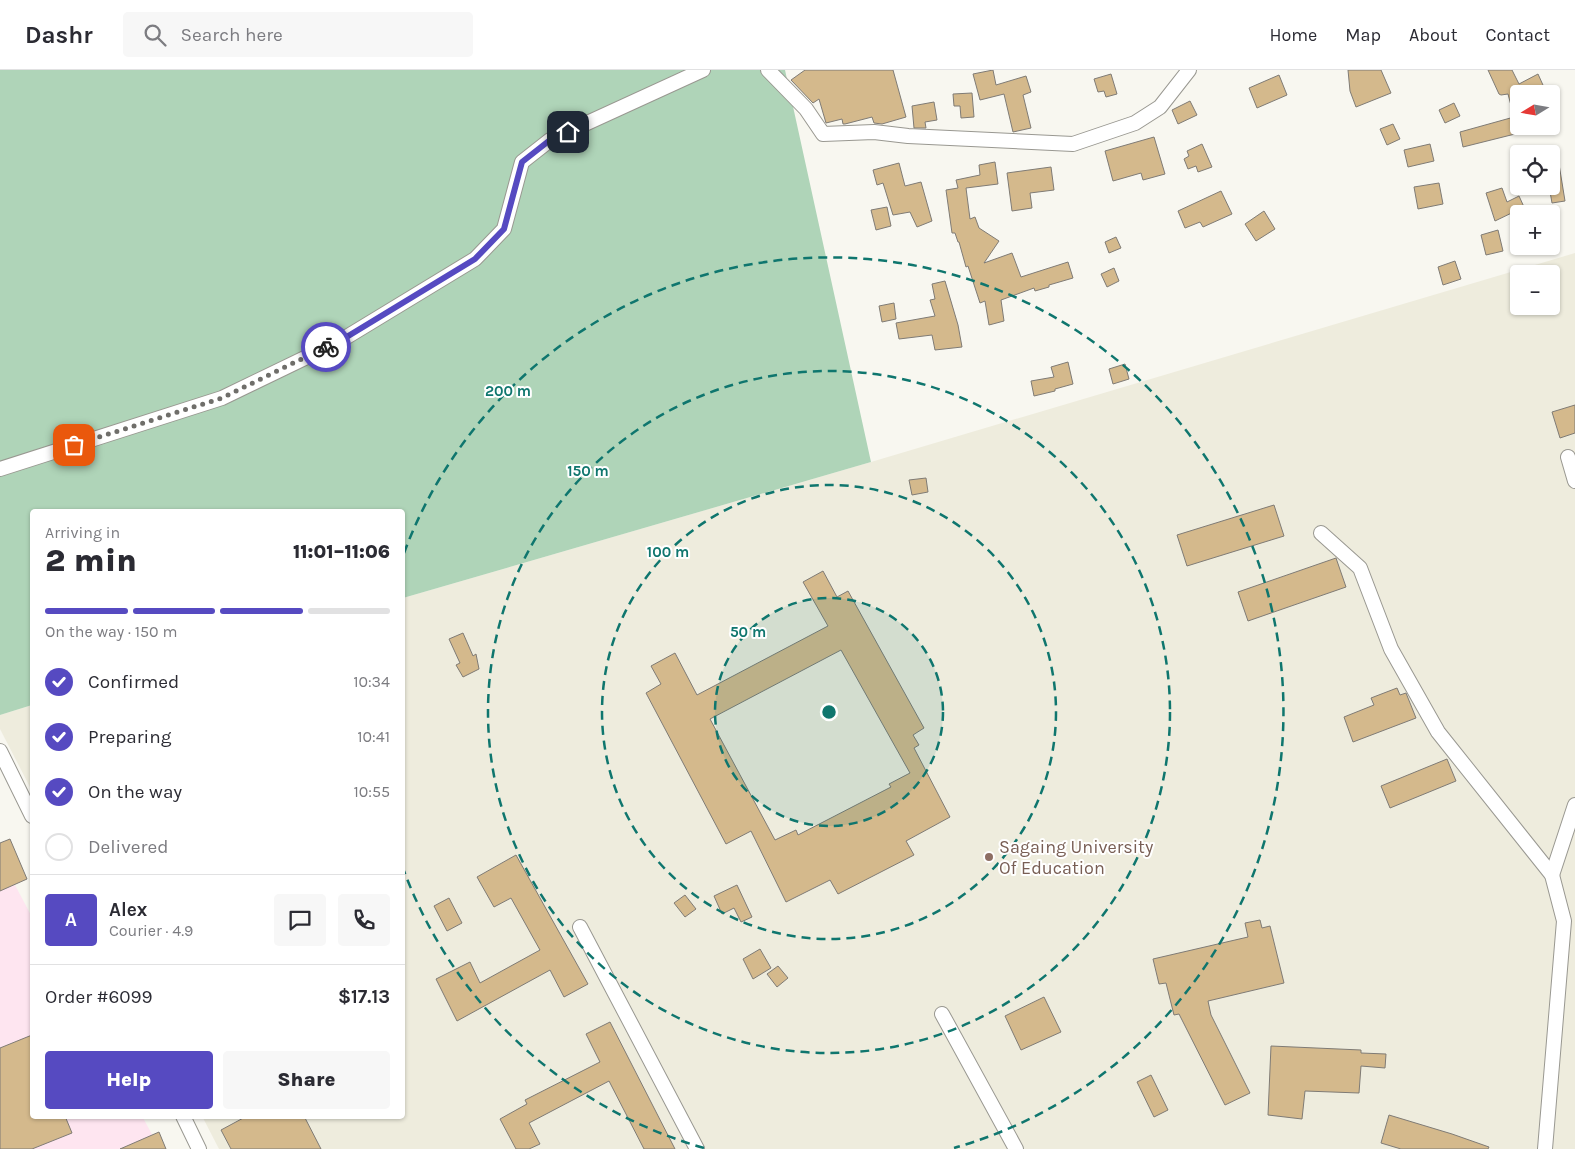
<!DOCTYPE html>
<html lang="en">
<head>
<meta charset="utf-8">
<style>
  :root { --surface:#fff; --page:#f7f7f7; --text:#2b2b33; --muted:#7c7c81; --line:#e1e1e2; --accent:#564ac1 }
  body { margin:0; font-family:Karla,sans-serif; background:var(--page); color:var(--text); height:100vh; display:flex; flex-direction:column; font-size:19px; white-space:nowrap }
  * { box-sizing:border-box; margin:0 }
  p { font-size:16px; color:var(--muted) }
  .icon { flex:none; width:28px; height:28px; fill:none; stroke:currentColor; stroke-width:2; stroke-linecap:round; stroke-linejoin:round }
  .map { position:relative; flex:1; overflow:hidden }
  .panel { position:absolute; left:30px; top:439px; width:375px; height:610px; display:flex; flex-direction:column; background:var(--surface); border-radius:5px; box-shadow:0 1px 4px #0004 }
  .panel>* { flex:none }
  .needle { width:32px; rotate:259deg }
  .tools { position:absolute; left:1510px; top:15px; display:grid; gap:10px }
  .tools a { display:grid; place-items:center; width:50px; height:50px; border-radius:5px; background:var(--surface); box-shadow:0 1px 4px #0004; font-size:25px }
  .pin { position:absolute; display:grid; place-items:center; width:42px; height:42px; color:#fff; margin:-21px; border-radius:10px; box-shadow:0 2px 8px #0006 }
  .courier { position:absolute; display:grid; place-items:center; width:50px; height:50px; margin:-25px; border:4px solid #564ac1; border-radius:50%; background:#fff; color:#222; box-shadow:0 1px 6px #0007 }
  .overview em { font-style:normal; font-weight:800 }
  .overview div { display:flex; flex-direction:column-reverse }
  .overview { display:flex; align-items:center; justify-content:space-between; height:85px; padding:0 15px }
  h1 { font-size:32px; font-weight:800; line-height:38px }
  .bar { display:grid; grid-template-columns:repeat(4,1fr); gap:8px 5px; align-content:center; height:60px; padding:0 15px }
  .bar i { height:6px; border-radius:4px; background:var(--line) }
  .bar .selected { background:var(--accent) }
  .bar p { grid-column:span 4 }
  .line { display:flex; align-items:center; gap:12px; padding:0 15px; border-top:1px solid var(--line) }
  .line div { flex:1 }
  .round { display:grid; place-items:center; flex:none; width:52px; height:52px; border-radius:5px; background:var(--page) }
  ol { padding:0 15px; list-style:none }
  li { display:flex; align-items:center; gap:15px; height:55px }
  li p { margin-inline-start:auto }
  li .icon { padding:5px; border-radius:50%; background:var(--accent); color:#fff; stroke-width:4 }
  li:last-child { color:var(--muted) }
  li i { width:28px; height:28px; border:2px solid var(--line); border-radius:50% }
  .cta { display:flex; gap:10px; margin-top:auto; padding:10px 15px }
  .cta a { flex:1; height:58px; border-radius:5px; background:var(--accent); color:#fff; font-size:20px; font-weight:800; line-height:58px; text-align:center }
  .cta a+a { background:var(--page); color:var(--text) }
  header { display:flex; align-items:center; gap:30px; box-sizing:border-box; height:70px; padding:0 25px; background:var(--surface); border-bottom:1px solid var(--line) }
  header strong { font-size:24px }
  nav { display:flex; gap:28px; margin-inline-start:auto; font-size:18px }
  .search { width:350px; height:45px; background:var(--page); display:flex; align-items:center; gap:12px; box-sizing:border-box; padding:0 18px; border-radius:5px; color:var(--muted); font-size:19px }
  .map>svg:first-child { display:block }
  .industrial { fill:#fee5f0 }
  .built { fill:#eeecdd; fill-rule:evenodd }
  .green { fill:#afd4b8 }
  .building { fill:#d4b98c; stroke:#7f7b75; fill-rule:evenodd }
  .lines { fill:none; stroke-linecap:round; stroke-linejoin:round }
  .street-casing { stroke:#999891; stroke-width:16 }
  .street { stroke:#fff; stroke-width:14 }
  .done { stroke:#6f6e6a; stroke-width:5; stroke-dasharray:0 9 }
  .route { stroke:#564ac1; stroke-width:6 }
  .ring { fill:none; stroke:#0f766e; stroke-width:2.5; stroke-dasharray:9 6 }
  .education-dot { fill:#8d6e63; stroke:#fff; stroke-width:2 }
  .labels { text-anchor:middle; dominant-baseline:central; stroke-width:4; stroke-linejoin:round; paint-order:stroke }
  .education-label { font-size:18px; fill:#785e54; stroke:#fff; text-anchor:start }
  .centre { fill:#0f766e; stroke:#fff; stroke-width:2.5 }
  .ring-label { font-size:15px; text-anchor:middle; font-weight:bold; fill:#0f766e; stroke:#fff; stroke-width:4; stroke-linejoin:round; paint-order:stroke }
</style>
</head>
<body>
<header>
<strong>Dashr</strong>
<div class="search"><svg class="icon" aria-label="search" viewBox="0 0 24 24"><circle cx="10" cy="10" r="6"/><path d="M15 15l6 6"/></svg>Search here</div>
<nav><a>Home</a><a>Map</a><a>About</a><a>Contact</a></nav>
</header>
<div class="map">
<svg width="1575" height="1079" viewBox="0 0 1575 1079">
  <rect width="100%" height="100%" fill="#f8f7f0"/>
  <!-- industrial -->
  <path class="industrial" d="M 0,787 L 32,847 L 32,1046 L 142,1046 L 160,1079 L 0,1079 Z"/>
  <!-- built -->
  <g class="built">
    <path d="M 1575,183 L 1575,1079 L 219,1079 L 202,1046 L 402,1046 L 403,528 L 871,392 ZM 1519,204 L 1551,204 L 1551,236 L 1519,236 Z"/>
    <path d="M 32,635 L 32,721 L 0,659 L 0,645 Z"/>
  </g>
  <!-- green -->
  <path class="green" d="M 0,0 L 785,0 L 871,392 L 403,528 L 402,441 L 32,441 L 32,635 L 0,645 Z"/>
  <!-- building -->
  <g class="building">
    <path d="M 805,0 L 893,0 L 906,47 L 882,54 L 874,53 L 872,47 L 845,54 L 843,54 L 842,49 L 826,53 L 819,29 L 813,33 L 791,10 Z"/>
    <path d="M 993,0 L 996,15 L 1026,6 L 1031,22 L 1023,25 L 1031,58 L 1013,62 L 1004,24 L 980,30 L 973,4 Z"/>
    <path d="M 1348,0 L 1381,0 L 1391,23 L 1356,37 L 1350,21 Z"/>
    <path d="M 1488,0 L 1512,0 L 1519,14 L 1538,4 L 1547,24 L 1519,24 L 1519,63 L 1463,77 L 1460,62 L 1514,47 L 1508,24 L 1501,25 L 1499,24 Z"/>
    <path d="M 1111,4 L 1117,24 L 1106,27 L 1104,21 L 1098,22 L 1094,9 Z"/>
    <path d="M 1279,5 L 1287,25 L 1257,38 L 1249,18 Z"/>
    <path d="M 972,23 L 974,47 L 961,48 L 960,36 L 954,36 L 953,24 Z"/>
    <path d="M 1190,31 L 1197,45 L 1178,54 L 1172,40 Z"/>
    <path d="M 934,32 L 937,50 L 925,52 L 926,58 L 914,58 L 912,36 Z"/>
    <path d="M 1454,33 L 1460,46 L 1445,53 L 1439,40 Z"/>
    <path d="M 1393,54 L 1400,69 L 1387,75 L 1380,59 Z"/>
    <path d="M 1154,67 L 1165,104 L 1143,110 L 1141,103 L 1113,111 L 1105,81 Z"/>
    <path d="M 1202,74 L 1212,97 L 1198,102 L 1196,96 L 1188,99 L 1184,89 L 1189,86 L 1187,81 Z"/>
    <path d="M 1430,74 L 1434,91 L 1408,97 L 1404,80 Z"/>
    <path d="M 1558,88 L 1565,131 L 1552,133 L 1549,116 L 1551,116 L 1551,89 Z"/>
    <path d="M 995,92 L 998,114 L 966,118 L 970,149 L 975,147 L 979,158 L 999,171 L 984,193 L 1012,183 L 1021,207 L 1068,192 L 1073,208 L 1049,215 L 1049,217 L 1035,221 L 1034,218 L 1001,230 L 1004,251 L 989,255 L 985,231 L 980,233 L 968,196 L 966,197 L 959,172 L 958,172 L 955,163 L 952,163 L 946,120 L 958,118 L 956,110 L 980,105 L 979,95 Z"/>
    <path d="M 899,93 L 905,116 L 921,112 L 932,151 L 917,157 L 910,142 L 893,145 L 883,113 L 877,115 L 873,100 Z"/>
    <path d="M 1051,97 L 1054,120 L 1030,123 L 1032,138 L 1012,141 L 1007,103 Z"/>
    <path d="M 1439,113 L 1443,134 L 1418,139 L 1414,117 Z"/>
    <path d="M 1502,118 L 1507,132 L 1519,126 L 1524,137 L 1495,151 L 1486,123 Z"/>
    <path d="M 1221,121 L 1232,144 L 1203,157 L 1200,152 L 1185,158 L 1178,141 Z"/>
    <path d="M 887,137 L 891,156 L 876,160 L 871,140 Z"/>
    <path d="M 1264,141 L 1275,159 L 1256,171 L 1245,154 Z"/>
    <path d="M 1498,160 L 1503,181 L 1486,185 L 1481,165 Z"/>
    <path d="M 1116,167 L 1121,178 L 1109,183 L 1105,172 Z"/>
    <path d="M 1455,191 L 1461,209 L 1443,215 L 1438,197 Z"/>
    <path d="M 1114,198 L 1119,211 L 1107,217 L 1101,204 Z"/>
    <path d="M 945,211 L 958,255 L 962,277 L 935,280 L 932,265 L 899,269 L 896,253 L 935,246 L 930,230 L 935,229 L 932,214 Z"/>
    <path d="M 894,233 L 896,249 L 882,252 L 879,236 Z"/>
    <path d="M 1068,292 L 1073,314 L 1055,319 L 1055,321 L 1034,326 L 1031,311 L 1054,307 L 1051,297 Z"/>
    <path d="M 1125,294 L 1129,309 L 1113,314 L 1109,299 Z"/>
    <path d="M 1575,335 L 1575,363 L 1560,368 L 1552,342 Z"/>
    <path d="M 926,408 L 928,422 L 912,425 L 909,410 Z"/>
    <path d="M 1274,435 L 1284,466 L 1187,496 L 1177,465 Z"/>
    <path d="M 1336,488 L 1346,517 L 1248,551 L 1238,522 Z"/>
    <path d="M 823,501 L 837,527 L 848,521 L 924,658 L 913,665 L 919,675 L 914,678 L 950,747 L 906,771 L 914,785 L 838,824 L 830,810 L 786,832 L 751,761 L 726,774 L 646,623 L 661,614 L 651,596 L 675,583 L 697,625 L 828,556 L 803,512 ZM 841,580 L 910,703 L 889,714 L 891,717 L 798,765 L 796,760 L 775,770 L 710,649 Z"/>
    <path d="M 463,563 L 473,586 L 476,584 L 479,599 L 463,607 L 456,595 L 460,593 L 449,569 Z"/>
    <path d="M 1397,618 L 1400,625 L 1406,623 L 1416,648 L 1353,672 L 1344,647 L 1374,635 L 1371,628 Z"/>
    <path d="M 1447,689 L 1456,711 L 1390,738 L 1381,716 Z"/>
    <path d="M 10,769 L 27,809 L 0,821 L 0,773 Z"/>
    <path d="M 516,785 L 588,914 L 564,927 L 550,900 L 457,951 L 436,909 L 470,892 L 480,913 L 540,880 L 511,828 L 494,837 L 477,807 Z"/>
    <path d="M 737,815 L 752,847 L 741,852 L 734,838 L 722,844 L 714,826 Z"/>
    <path d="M 685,825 L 696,839 L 685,847 L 674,833 Z"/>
    <path d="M 449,828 L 462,853 L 447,861 L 434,836 Z"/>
    <path d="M 1260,850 L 1262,858 L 1270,856 L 1284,913 L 1208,931 L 1211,945 L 1250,1023 L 1225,1035 L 1179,944 L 1174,945 L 1166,913 L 1159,914 L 1153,889 L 1248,867 L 1245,853 Z"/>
    <path d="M 760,879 L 771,898 L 753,909 L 743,889 Z"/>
    <path d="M 778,896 L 788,908 L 777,917 L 767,904 Z"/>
    <path d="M 1044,927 L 1061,962 L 1021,980 L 1005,946 Z"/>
    <path d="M 610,952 L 675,1079 L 644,1079 L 609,1011 L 529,1053 L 540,1074 L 529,1079 L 516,1079 L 500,1049 L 527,1034 L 525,1030 L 600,992 L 586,964 Z"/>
    <path d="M 32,965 L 32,1046 L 65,1046 L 72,1063 L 32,1079 L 0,1079 L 0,978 Z"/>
    <path d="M 1271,976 L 1361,980 L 1361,983 L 1386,984 L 1385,998 L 1361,996 L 1359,1023 L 1305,1021 L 1302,1049 L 1268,1045 Z"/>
    <path d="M 1151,1005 L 1168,1040 L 1154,1047 L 1137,1012 Z"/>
    <path d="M 1389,1045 L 1452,1064 L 1489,1077 L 1488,1079 L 1401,1079 L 1381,1073 Z"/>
    <path d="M 247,1046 L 304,1046 L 321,1079 L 231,1079 L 221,1060 Z"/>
    <path d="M 159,1062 L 166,1079 L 120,1079 Z"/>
  </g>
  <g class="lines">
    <defs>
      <g id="street">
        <path d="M 768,0 L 806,39 L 823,64 L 874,62 L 908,66 L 1073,74 L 1135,53 L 1160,37 L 1189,0"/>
        <path d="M 1568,387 L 1575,411"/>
        <path d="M 0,399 L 222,328 L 340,271 L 475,189 L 504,159 L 522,92 L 550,70 L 703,0"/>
        <path d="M 1321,463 L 1360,498 L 1391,579 L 1438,662 L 1552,805 L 1564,851 L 1545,1079"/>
        <path d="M 0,681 L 32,746"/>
        <path d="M 1552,805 L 1575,735"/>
        <path d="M 580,857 L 697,1079"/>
        <path d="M 942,944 L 1016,1079"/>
        <path d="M 183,1046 L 199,1079"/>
      </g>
    </defs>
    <!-- street casing -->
    <use href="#street" class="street-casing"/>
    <!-- street -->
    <use href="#street" class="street"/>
  </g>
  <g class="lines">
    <!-- done -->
    <path class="done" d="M 74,375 L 222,328 L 326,277"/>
    <!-- route -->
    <path class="route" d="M 326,277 L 340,271 L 475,189 L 504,159 L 522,92 L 550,70 L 568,62"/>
  </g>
  <!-- distance rings -->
  <circle cx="829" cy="642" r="114" fill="#0f766e" fill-opacity=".12"/>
  <g class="ring">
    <circle cx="829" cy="642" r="114"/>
    <circle cx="829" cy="642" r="227"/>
    <circle cx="829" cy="642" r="341"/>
    <path d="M704 1078A454 454 0 0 1 404 801M404 483A454 454 0 1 1 954 1078"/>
  </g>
  <!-- markers -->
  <circle class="education-dot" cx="989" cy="787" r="5"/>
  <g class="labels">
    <!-- education labels -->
    <g class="education-label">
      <text x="999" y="777">Sagaing University<tspan x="999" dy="21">Of Education</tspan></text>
    </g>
  </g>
  <circle cx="829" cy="642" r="8" class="centre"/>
  <g class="ring-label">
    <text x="508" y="326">200 m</text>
    <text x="588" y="406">150 m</text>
    <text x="668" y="487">100 m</text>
    <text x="748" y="567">50 m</text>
  </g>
</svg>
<div class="tools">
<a><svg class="needle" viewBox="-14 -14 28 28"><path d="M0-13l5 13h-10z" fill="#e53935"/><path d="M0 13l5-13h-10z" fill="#7c7c81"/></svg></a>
<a><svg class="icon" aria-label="locate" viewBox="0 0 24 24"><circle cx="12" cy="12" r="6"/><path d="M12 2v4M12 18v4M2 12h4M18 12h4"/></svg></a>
<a>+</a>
<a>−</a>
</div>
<div class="pin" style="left:74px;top:375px;background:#ea580c"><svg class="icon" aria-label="bag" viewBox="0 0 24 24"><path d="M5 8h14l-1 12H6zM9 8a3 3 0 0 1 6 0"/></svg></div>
<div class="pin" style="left:568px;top:62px;background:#1f2937"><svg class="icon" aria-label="home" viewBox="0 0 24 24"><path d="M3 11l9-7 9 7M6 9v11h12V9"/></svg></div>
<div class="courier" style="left:326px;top:277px"><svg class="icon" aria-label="bike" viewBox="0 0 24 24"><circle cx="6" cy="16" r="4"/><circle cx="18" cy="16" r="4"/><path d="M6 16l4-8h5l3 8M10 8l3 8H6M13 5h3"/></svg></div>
<section class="panel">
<div class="overview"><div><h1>2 min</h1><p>Arriving in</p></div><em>11:01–11:06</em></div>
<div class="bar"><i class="selected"></i><i class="selected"></i><i class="selected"></i><i></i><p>On the way · 150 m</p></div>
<ol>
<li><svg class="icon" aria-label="check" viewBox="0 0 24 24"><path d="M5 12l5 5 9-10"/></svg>Confirmed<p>10:34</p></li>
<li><svg class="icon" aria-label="check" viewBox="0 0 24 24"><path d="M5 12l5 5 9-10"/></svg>Preparing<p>10:41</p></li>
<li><svg class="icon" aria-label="check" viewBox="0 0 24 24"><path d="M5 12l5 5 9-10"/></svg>On the way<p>10:55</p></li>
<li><i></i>Delivered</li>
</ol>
<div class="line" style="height:90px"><b class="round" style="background:var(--accent);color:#fff">A</b><div><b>Alex</b><p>Courier · 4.9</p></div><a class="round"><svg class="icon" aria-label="chat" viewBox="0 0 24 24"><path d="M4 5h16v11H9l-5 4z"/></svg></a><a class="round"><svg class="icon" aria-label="phone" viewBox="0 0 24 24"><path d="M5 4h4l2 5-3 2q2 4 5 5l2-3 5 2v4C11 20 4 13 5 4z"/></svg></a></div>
<div class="line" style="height:65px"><div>Order #6099</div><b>$17.13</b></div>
<div class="cta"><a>Help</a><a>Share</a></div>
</section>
</div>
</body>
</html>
